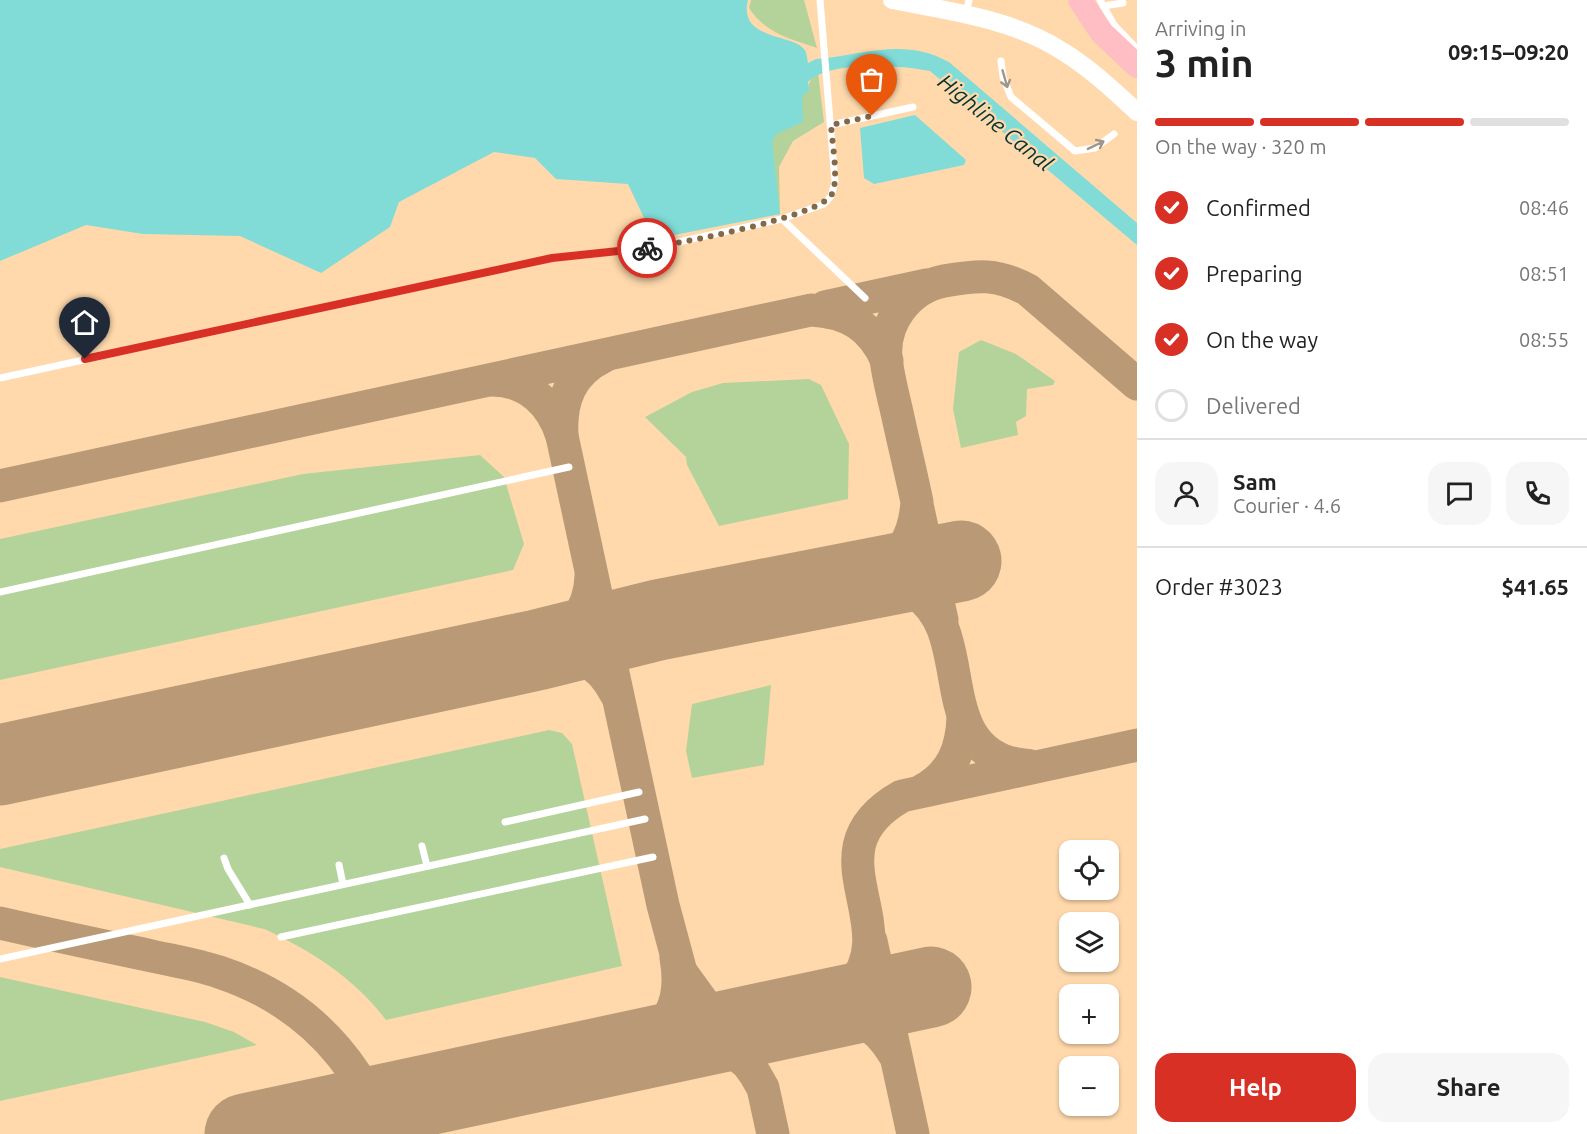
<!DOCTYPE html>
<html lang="en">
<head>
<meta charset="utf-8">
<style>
  :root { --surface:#fff; --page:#f6f6f6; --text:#222; --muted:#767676; --line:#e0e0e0; --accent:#d93025 }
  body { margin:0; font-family:Ubuntu,sans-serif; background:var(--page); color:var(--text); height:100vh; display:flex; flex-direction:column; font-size:22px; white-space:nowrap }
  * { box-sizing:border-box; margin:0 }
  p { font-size:20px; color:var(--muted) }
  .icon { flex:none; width:33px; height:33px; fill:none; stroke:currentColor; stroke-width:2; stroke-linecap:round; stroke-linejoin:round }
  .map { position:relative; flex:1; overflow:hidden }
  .details { display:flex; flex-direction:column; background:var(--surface); width:450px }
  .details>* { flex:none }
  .buttons { position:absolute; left:1059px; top:840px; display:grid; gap:12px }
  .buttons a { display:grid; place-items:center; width:60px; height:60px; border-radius:12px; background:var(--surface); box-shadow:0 2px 4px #0004; font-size:30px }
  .pin { position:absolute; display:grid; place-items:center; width:51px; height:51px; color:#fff; margin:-62px -26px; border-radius:50% 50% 50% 0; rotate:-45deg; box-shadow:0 0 6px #0007 }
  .pin .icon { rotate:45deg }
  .courier { position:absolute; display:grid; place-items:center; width:60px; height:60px; margin:-30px; border:4px solid #d93025; border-radius:50%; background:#fff; color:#222; box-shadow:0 2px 8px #0007 }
  .overview em { font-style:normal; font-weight:700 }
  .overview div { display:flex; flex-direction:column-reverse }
  .overview { display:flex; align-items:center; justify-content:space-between; height:102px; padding:0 18px }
  h1 { font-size:39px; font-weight:700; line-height:45px }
  .bar { display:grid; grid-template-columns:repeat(4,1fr); gap:9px 6px; align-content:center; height:72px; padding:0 18px }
  .bar i { height:8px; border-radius:4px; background:var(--line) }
  .bar .on { background:var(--accent) }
  .bar p { grid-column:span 4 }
  .line { display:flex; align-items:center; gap:15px; padding:0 18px; border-top:2px solid var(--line) }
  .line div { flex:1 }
  .round { display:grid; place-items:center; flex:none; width:63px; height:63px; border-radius:18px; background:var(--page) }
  ol { padding:0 18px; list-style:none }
  li { display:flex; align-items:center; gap:18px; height:66px }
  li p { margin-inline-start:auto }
  li .icon { padding:6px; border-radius:50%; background:var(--accent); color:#fff; stroke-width:4 }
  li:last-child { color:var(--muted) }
  li i { width:33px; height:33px; border:3px solid var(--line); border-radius:50% }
  .cta { display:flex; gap:12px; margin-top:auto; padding:12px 18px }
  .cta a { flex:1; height:69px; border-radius:18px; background:var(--accent); color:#fff; font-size:24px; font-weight:700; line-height:69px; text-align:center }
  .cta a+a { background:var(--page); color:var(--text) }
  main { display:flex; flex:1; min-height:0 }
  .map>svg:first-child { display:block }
  .green { fill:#b4d39b }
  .water { fill:#81dcd8 }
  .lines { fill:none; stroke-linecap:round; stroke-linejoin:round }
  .taxiway { stroke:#ba9a76; stroke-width:33 }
  .runway { stroke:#ba9a76; stroke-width:81 }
  .lane { stroke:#fff; stroke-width:7 }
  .secondary { stroke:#fff; stroke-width:18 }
  .highway { stroke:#febec4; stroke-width:24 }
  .oneway { stroke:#9e968a }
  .done { stroke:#82694a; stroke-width:6; stroke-dasharray:0 10.8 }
  .route { stroke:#d93025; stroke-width:8 }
  .labels { text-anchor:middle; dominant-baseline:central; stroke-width:4.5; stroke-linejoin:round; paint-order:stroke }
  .water-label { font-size:22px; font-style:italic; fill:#043331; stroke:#ffd9ac }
</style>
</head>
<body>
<main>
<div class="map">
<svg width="1137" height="1134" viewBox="0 0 1137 1134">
  <rect width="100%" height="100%" fill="#ffd9ac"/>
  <!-- green -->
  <g class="green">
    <path d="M 751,0 L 804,0 L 817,48 C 791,39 765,33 749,8 Z"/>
    <path d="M 818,73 L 824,122 L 793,141 L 779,167 L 780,214 L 741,221 L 764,139 L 802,95 L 808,91 C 808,83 811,78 818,73 Z"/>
    <path d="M 981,340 L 1016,354 L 1055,381 L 1053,385 L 1027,389 L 1026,416 L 1016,422 L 1018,435 L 961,448 L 953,409 L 959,352 Z"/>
    <path d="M 809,379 L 821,385 L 849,444 L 848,499 L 719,526 L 687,465 L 686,457 L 645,417 L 692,392 L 723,383 Z"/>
    <path d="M 480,455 L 504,477 L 524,544 L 513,570 L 0,680 L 0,539 L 303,474 Z"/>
    <path d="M 771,685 L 764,765 L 692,778 L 686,751 L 692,704 Z"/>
    <path d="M 549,730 L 562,733 L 572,744 L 622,966 L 386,1020 C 353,977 312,951 264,929 L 0,867 L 0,849 Z"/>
    <path d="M 0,977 L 205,1022 L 234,1032 L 257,1045 L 0,1101 Z"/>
  </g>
  <!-- water -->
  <g class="water">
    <path d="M 0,0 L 748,0 C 738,40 792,34 804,49 C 807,52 807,58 808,63 L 816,59 C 865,55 903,37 949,62 L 1137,223 L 1137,245 L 930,71 C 903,65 828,60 808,82 L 809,91 L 802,96 L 803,122 L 776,134 L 772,142 L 780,214 L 654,239 L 628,184 L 556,179 L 535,158 L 494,152 L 399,202 L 390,227 L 321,273 L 240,236 L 143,234 L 86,225 L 0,261 Z"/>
    <path d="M 915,115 L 966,160 L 964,165 L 874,184 L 864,178 L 860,128 Z"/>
  </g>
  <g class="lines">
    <!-- taxiway -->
    <g class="taxiway">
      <path d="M 825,307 L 927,285"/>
      <path d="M 603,357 C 570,373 560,401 562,436 L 663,905 L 681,972 L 755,1074 L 763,1088 L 773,1134"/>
      <path d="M 492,380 C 528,380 552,404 562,436"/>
      <path d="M 0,486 L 811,310 C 848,312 872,326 887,361"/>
      <path d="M 918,509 L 942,620"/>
      <path d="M 866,579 C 899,556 914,544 917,502 C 911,473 904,445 898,417 C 894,398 888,378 886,358 C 883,322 908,288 944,281 C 978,275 997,273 1028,290 L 1137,384"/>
      <path d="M 866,579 C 883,582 900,583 915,593 C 975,631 932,738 1008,762 C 1015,764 1024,765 1031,766"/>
      <path d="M 537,650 C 568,633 590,614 591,576"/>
      <path d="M 537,650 C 575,655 597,657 616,694"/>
      <path d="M 923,790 C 952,774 962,749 963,717"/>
      <path d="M 0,923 C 48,934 95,944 143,954 C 168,960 195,964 219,972 C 301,999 355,1054 386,1134"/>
      <path d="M 871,941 L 913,1134"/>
      <path d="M 810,1012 C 824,1005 839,999 850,988 C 908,924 804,851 902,796 L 1137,745"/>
      <path d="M 810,1012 C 849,1014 873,1018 894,1054"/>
      <path d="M 628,1049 C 669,1029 684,1004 676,958"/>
      <path d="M 621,1053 C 662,1049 708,1028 743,1060"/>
    </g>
    <!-- runway -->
    <g class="runway">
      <path d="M 0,765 L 537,650 L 658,620 L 961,561"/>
      <path d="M 245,1134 L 931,987"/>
    </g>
    <!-- lane -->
    <g class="lane">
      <path d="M 1100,0 L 1114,25 L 1137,49"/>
      <path d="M 1103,6 L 1123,3"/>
      <path d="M 966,14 L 969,0"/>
      <path d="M 1001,61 L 1003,77 L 1011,97 L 1075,151 L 1095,148 L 1114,134"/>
      <path d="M 831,125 L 913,107"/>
      <path d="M 782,219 L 865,298"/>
      <path d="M 0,378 L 552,258 L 651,248 L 782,219 L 824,204 L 831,196 L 835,182 L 820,0"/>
      <path d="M 0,592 L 569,467"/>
      <path d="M 505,822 L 639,792"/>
      <path d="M 422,846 L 427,866"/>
      <path d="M 224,858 L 228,869 L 250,905"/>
      <path d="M 339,865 L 343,884"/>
      <path d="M 281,937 L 653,857"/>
      <path d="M 0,959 L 645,819"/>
    </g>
    <!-- secondary -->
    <path class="secondary" d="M 892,0 C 950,11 1012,19 1062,51 C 1090,68 1113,90 1137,112"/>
    <!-- highway -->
    <path class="highway" d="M 1080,0 L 1102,33 L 1137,66"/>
  </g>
  <!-- one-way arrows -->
  <defs><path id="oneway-shaft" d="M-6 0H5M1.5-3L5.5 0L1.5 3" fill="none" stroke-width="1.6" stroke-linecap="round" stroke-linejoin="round" transform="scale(1.5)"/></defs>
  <g class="oneway">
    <use href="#oneway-shaft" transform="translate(1005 79) rotate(74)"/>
    <use href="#oneway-shaft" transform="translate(1096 145) rotate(-26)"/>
  </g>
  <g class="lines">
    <!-- done -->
    <path class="done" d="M 647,248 C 676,244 821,217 832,194 C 839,179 832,143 831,125 L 872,116"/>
    <!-- route -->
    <path class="route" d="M 85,359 L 552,258 L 647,248"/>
  </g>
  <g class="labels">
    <!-- water labels -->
    <g class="water-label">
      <text transform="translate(996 122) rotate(39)">Highline Canal</text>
    </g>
  </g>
</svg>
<div class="buttons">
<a><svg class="icon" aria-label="locate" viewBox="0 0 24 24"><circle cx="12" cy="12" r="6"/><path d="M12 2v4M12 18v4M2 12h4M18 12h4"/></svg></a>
<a><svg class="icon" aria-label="layers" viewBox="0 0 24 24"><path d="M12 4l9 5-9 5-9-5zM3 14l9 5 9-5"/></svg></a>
<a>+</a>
<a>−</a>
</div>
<div class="pin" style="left:872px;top:116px;background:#ea580c"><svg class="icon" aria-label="bag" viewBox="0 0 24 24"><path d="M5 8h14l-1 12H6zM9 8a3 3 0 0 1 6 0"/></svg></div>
<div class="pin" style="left:85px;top:359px;background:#1f2937"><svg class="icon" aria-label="home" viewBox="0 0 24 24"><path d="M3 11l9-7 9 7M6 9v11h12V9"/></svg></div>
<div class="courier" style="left:647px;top:248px"><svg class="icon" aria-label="bike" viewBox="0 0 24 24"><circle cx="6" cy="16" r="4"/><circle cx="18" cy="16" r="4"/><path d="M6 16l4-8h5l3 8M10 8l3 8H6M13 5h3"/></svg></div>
</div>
<section class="details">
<div class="overview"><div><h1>3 min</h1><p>Arriving in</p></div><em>09:15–09:20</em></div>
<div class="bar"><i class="on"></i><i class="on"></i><i class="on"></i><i></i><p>On the way · 320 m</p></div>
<ol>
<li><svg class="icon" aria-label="check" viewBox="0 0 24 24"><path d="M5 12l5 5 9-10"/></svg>Confirmed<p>08:46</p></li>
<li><svg class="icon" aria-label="check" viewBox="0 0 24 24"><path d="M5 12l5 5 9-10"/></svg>Preparing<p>08:51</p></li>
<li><svg class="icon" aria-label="check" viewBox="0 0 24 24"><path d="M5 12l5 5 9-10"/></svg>On the way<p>08:55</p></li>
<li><i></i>Delivered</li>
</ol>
<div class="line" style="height:108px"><a class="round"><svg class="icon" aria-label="person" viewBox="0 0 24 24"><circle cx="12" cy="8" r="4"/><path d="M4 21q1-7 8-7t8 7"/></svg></a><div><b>Sam</b><p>Courier · 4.6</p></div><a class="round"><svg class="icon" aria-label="chat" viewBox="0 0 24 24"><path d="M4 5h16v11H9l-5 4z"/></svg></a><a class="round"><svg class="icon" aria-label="phone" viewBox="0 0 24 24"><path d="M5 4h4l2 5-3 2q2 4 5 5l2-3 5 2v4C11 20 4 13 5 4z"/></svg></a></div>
<div class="line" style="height:78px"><div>Order #3023</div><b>$41.65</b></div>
<div class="cta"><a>Help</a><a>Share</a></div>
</section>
</main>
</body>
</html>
